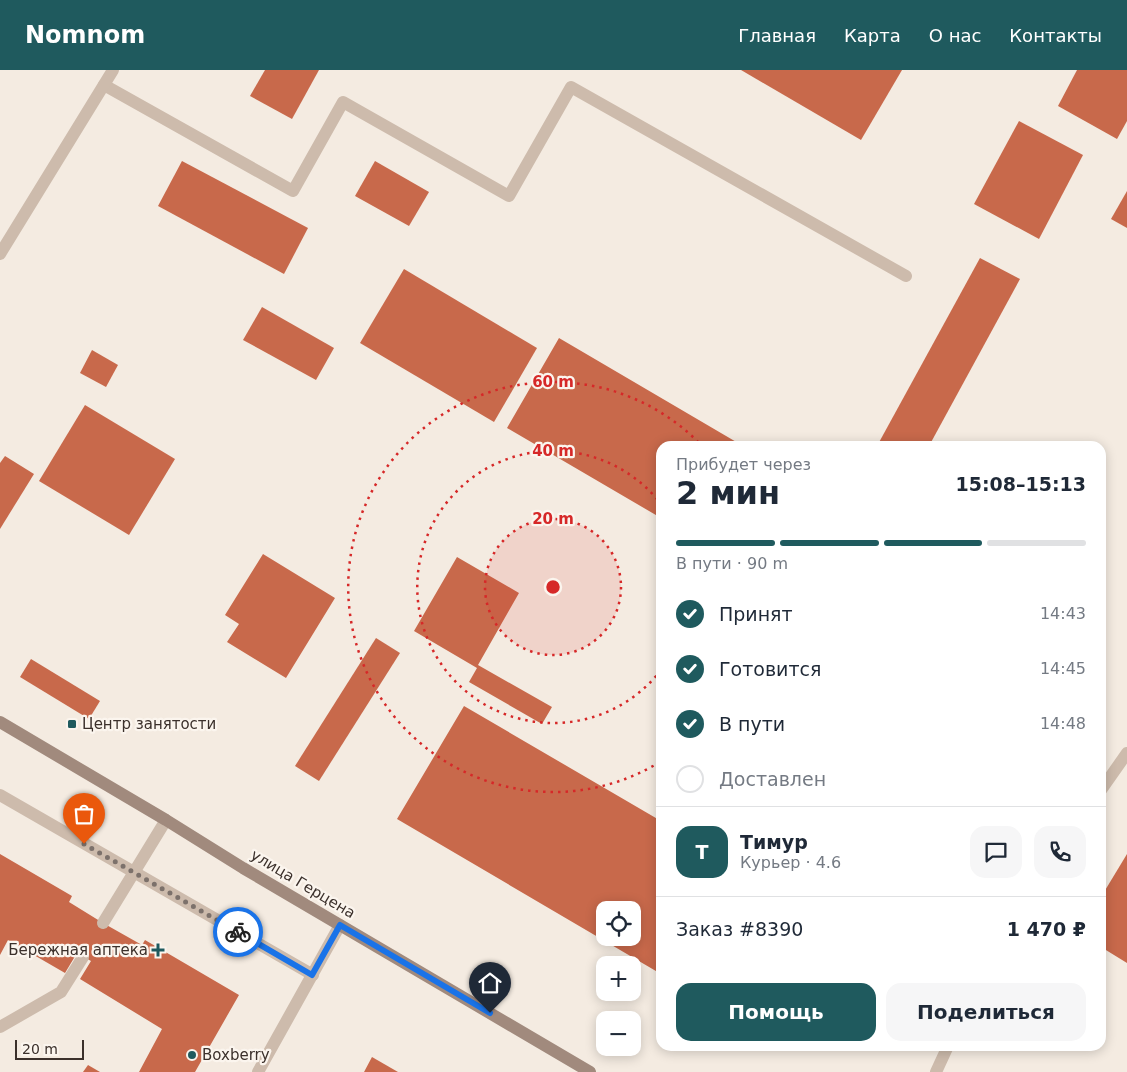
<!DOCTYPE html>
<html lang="ru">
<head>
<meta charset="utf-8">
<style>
  :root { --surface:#fff; --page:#f6f6f7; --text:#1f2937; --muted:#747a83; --line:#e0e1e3; --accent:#1f5a5e }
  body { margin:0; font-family:"DejaVu Sans",sans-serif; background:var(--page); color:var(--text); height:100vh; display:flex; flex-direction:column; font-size:19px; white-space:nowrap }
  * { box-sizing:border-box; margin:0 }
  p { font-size:16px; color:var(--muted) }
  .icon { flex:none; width:28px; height:28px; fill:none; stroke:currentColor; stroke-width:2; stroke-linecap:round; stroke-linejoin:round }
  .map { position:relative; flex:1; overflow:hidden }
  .drawer { position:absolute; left:656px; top:371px; width:450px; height:610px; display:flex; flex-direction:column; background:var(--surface); border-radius:15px; box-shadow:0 2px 12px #0003 }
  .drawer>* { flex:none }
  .fabs { position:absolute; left:596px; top:831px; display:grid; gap:10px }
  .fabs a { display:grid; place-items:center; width:45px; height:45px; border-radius:10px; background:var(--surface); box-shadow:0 2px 12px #0003; font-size:25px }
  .scale { position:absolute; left:15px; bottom:12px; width:69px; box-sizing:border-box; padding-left:5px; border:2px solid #3b302b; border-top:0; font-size:14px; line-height:18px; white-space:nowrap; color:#3b302b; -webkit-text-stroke:4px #fbf5ee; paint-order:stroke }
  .pin { position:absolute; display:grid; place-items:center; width:42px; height:42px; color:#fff; margin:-51px -21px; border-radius:50% 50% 50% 0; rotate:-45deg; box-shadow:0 0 5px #0007 }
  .pin .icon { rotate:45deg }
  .courier { position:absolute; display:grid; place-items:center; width:50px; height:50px; margin:-25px; border:4px solid #1a73e8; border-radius:50%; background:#fff; color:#222; box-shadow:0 1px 6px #0007 }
  .head em { font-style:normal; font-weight:700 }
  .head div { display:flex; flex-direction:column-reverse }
  .head { display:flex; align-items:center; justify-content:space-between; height:85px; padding:0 20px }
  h1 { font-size:32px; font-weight:700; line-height:38px }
  .bar { display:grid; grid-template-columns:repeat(4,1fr); gap:8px 5px; align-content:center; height:60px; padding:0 20px }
  .bar i { height:6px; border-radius:4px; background:var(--line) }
  .bar .selected { background:var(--accent) }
  .bar p { grid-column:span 4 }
  .line { display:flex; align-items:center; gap:12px; padding:0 20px; border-top:1px solid var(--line) }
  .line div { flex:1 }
  .round { display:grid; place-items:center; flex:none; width:52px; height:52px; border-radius:15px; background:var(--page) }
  ol { padding:0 20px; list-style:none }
  li { display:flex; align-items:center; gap:15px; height:55px }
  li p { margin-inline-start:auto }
  li .icon { padding:5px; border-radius:50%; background:var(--accent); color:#fff; stroke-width:4 }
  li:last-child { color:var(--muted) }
  li i { width:28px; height:28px; border:2px solid var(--line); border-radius:50% }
  .action { display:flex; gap:10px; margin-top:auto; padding:10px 20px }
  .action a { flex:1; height:58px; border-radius:15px; background:var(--accent); color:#fff; font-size:20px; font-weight:700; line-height:58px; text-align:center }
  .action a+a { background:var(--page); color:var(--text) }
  header { display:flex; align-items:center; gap:30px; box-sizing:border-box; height:70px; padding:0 25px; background:var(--accent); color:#fff }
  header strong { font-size:24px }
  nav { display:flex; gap:28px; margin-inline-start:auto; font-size:18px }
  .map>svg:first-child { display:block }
  .building { fill:#c8694b; fill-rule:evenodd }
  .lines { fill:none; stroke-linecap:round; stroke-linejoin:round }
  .service { stroke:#cdbbac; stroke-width:12 }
  .tertiary { stroke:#cdbbac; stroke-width:12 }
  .secondary { stroke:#a18a7d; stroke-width:12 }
  .done { stroke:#7c716b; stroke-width:5; stroke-dasharray:0 9 }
  .route { stroke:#1a73e8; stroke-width:6 }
  .ring { fill:none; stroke:#d62828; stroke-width:2.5; stroke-dasharray:2.5 5 }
  .poi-dot { fill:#1f5a5e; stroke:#fbf5ee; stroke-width:2 }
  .labels { text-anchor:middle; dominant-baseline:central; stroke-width:4.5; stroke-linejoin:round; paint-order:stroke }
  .poi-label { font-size:15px; fill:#3b302b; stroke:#fbf5ee; text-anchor:start }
  .street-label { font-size:15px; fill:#3b302b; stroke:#fbf5ee }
  .centre { fill:#d62828; stroke:#fbf5ee; stroke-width:2.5 }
  .ring-label { font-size:15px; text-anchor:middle; font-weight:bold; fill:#d62828; stroke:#fbf5ee; stroke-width:4.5; stroke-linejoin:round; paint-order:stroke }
</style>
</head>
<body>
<header>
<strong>Nomnom</strong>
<nav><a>Главная</a><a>Карта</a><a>О нас</a><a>Контакты</a></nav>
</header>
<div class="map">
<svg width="1127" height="1002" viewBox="0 0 1127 1002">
  <rect width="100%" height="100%" fill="#f4ebe1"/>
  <!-- building -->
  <g class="building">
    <path d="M 265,0 L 319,0 L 292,49 L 250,26 Z"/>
    <path d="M 741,0 L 902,0 L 861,70 Z"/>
    <path d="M 1077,0 L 1127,0 L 1127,51 L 1117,69 L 1058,36 Z"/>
    <path d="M 1019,51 L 1083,85 L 1039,169 L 974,134 Z"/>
    <path d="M 182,91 L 308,158 L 284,204 L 158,136 Z"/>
    <path d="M 375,91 L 429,122 L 409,156 L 355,126 Z"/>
    <path d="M 1127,121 L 1127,158 L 1111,149 Z"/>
    <path d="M 980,188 L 1020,209 L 929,376 L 877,376 Z"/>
    <path d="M 404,199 L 537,278 L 494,352 L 360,273 Z"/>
    <path d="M 262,237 L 334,278 L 316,310 L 243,270 Z"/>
    <path d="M 559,268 L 738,373 L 736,376 L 661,376 L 661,448 L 507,358 Z"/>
    <path d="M 92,280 L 118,295 L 106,317 L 80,303 Z"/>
    <path d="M 85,335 L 175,389 L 129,465 L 39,411 Z"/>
    <path d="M 5,386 L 34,404 L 0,459 L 0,393 Z"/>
    <path d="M 263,484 L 335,528 L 286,608 L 227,572 L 239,554 L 225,545 Z"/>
    <path d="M 457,487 L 519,523 L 478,595 L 552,637 L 542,654 L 469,612 L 477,598 L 414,561 Z"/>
    <path d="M 376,568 L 400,583 L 319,711 L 295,696 Z"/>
    <path d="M 31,589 L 100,631 L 89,649 L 20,607 Z"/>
    <path d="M 464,636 L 661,751 L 661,904 L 397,749 ZM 605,840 L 632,840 L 632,868 L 605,868 Z"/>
    <path d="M 0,784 L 72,826 L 69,832 L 103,853 L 142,875 L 145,870 L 239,925 L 195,1002 L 139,1002 L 162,959 L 80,909 L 91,891 L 77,883 L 65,903 L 8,870 L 0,885 Z"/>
    <path d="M 1127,784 L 1127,893 L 1101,877 L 1101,827 Z"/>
    <path d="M 372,987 L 398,1002 L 364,1002 Z"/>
    <path d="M 88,995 L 100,1002 L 83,1002 Z"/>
  </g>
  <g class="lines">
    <!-- service -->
    <g class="service">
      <path d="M 104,15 L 293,121 L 343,32 L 509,126 L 571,17 L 906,206"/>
      <path d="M 1101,720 L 1127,683"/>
      <path d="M 0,725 L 313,905"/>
      <path d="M 103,853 L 166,750"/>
      <path d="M 0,957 L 61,922 L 83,887"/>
      <path d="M 258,1002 L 340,855"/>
      <path d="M 936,1002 L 948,976"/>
    </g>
    <!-- tertiary -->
    <path class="tertiary" d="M 0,184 L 113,0"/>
    <!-- secondary -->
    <path class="secondary" d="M 0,652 L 166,750 L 243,798 L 590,1002"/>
  </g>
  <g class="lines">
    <!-- done -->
    <path class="done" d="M 84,774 L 238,862"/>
    <!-- route -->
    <path class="route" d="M 238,862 L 312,905 L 340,855 L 490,943"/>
  </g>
  <!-- distance rings -->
  <circle cx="553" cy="517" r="68" fill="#d62828" fill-opacity=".12"/>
  <g class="ring">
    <circle cx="553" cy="517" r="68"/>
    <path d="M661 600A136 136 0 1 1 661 434"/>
    <path d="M660 692A205 205 0 1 1 702 376"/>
  </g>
  <!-- markers -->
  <g class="poi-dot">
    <rect x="67" y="649" width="10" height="10" rx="2.5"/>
    <path d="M155.5 872.5h5v5h5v5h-5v5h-5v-5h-5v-5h5z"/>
    <circle cx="192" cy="985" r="5"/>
  </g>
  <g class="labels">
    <!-- poi labels -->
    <g class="poi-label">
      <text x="82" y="654">Центр занятости</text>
      <text x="148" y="880" text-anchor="end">Бережная аптека</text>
      <text x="202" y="985">Boxberry</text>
    </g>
    <!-- street labels -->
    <g class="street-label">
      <text transform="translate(303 814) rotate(31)">улица Герцена</text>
    </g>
  </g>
  <circle cx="553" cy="517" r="8" class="centre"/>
  <g class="ring-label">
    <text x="553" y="317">60 m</text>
    <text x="553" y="386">40 m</text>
    <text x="553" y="454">20 m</text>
  </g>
</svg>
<div class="fabs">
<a><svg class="icon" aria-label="locate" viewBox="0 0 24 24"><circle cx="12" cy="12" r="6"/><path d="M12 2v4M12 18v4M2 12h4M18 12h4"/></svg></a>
<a>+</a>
<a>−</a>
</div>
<div class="scale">20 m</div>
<div class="pin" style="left:84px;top:774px;background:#ea580c"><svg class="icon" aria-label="bag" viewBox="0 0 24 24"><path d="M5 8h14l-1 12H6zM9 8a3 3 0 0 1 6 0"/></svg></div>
<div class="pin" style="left:490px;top:943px;background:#1f2937"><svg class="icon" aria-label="home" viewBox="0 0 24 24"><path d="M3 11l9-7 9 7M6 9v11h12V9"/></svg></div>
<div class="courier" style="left:238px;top:862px"><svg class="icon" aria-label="bike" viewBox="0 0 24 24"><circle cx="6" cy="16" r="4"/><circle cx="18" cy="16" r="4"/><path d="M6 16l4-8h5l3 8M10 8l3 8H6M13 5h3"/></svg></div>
<section class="drawer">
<div class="head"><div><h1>2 мин</h1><p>Прибудет через</p></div><em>15:08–15:13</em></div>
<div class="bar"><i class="selected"></i><i class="selected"></i><i class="selected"></i><i></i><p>В пути · 90 m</p></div>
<ol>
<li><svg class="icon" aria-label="check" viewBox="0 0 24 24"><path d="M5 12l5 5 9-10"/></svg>Принят<p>14:43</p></li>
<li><svg class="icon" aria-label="check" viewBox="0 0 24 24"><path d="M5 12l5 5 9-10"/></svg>Готовится<p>14:45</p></li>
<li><svg class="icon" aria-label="check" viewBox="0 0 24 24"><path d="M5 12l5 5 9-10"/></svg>В пути<p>14:48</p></li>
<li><i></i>Доставлен</li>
</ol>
<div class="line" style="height:90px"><b class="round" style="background:var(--accent);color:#fff">Т</b><div><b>Тимур</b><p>Курьер · 4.6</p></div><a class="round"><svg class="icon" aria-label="chat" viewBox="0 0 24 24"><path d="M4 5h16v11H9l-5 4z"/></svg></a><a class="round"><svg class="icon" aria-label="phone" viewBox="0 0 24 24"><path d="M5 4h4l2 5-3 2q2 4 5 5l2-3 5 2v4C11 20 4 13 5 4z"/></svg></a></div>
<div class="line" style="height:65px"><div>Заказ #8390</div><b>1 470 ₽</b></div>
<div class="action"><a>Помощь</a><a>Поделиться</a></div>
</section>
</div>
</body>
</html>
